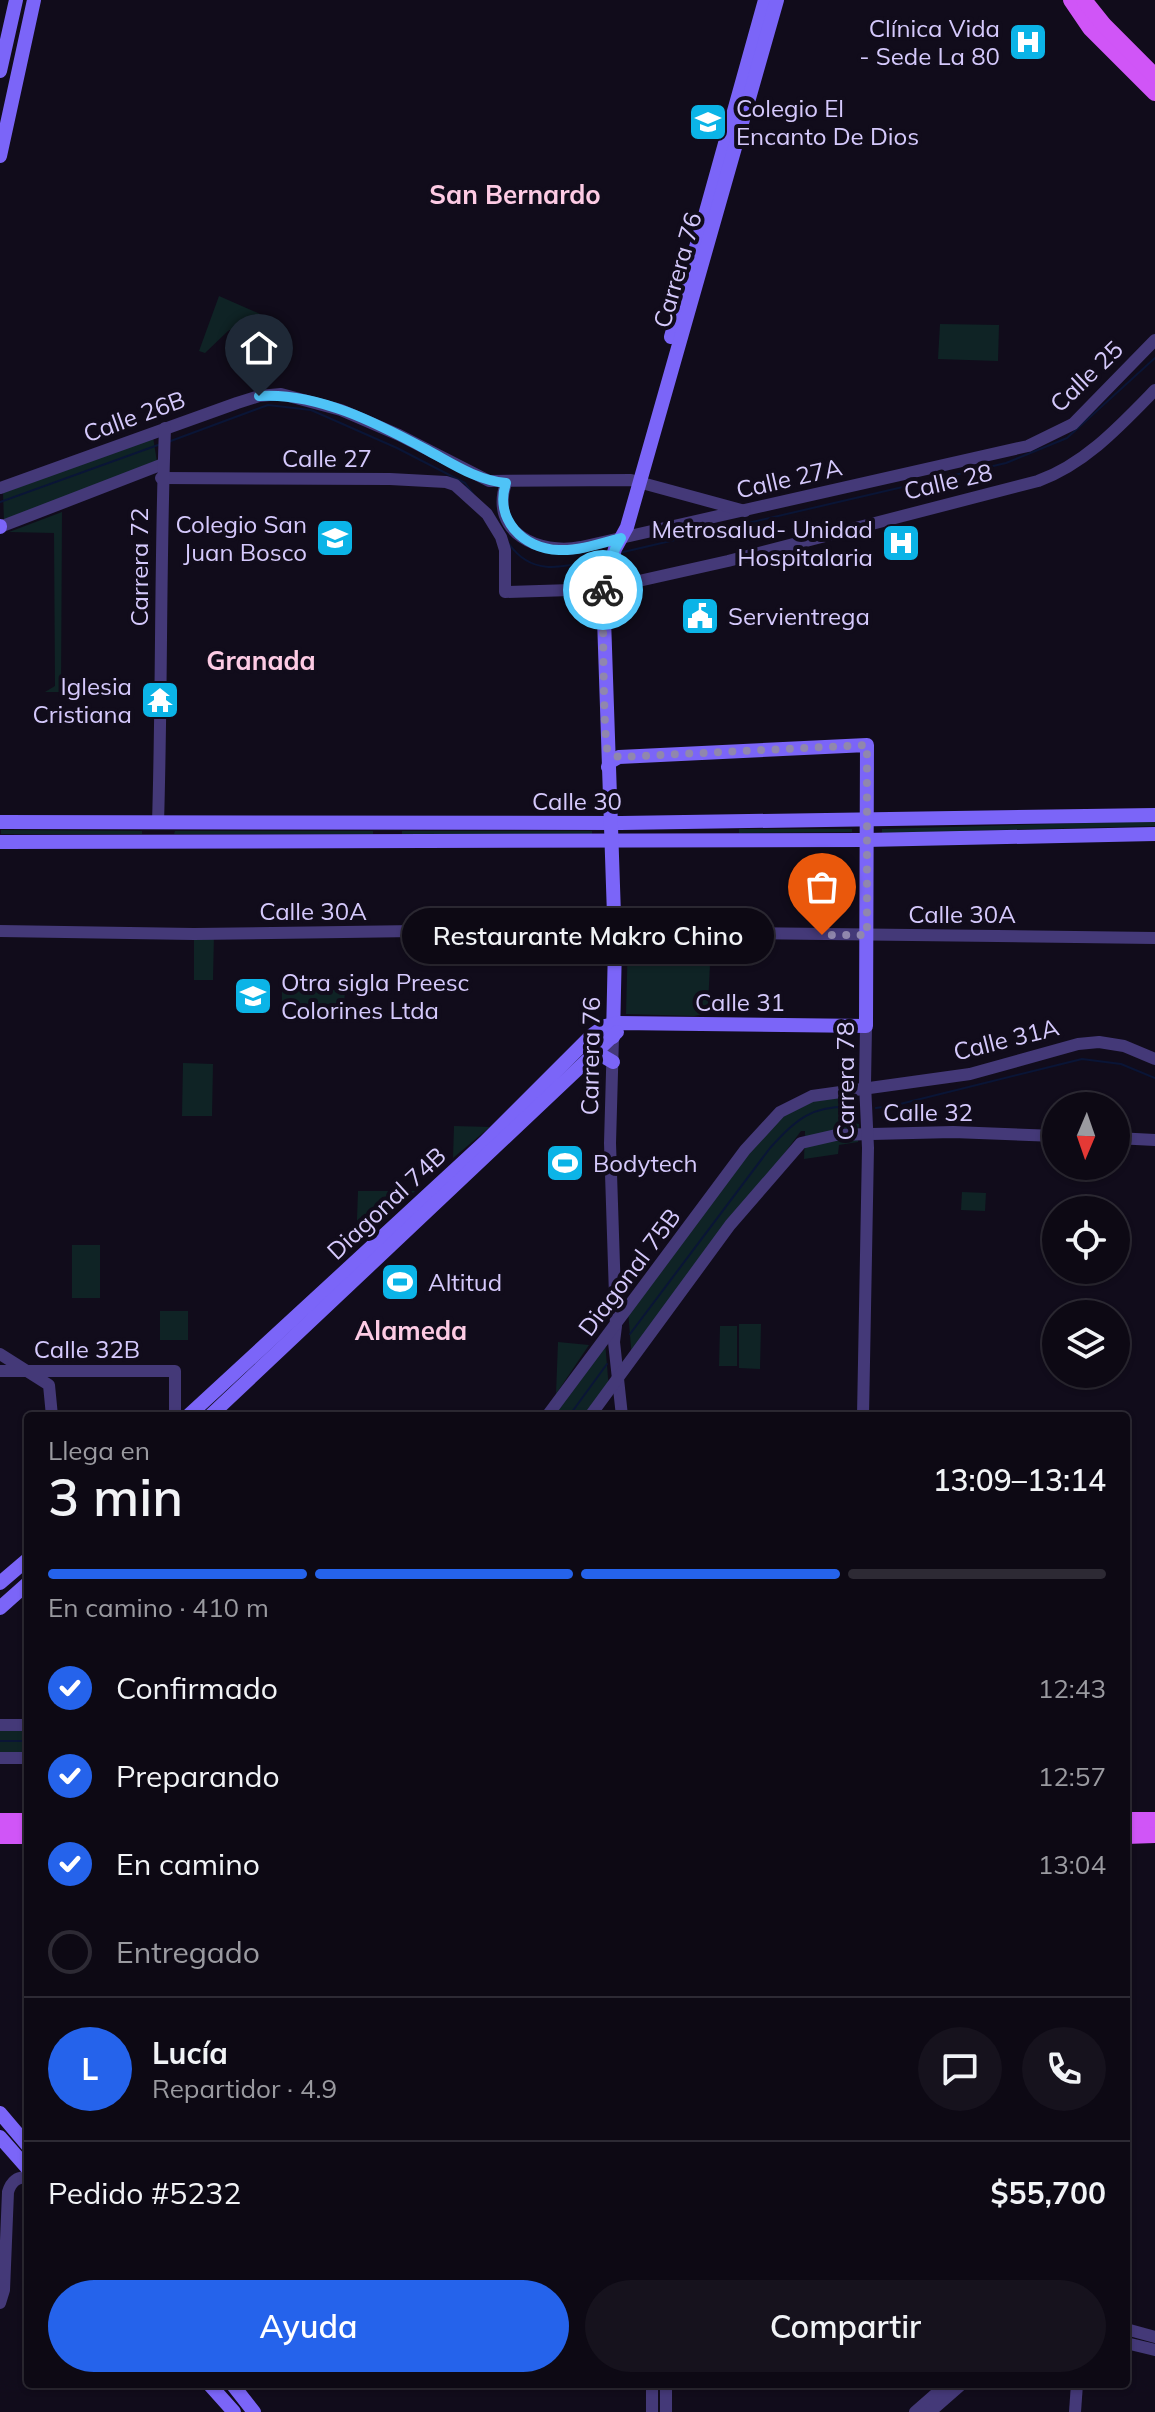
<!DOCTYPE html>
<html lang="es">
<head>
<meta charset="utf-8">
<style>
  :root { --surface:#0d0914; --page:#16121d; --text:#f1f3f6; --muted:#9a9aa0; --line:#2d2a34; --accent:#2563eb }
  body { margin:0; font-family:Mulish,sans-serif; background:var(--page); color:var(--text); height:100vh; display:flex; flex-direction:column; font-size:30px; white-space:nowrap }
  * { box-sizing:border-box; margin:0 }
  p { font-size:26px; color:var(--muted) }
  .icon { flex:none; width:44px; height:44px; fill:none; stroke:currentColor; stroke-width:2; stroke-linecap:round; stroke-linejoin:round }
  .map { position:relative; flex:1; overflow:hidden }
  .panel { position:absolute; left:24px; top:1412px; width:1106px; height:976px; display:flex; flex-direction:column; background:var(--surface); border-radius:8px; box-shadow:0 2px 6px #0004,0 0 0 2px var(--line) }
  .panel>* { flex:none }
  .needle { width:52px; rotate:182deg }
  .buttons { position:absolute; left:1042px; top:1092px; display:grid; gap:16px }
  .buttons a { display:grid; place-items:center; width:88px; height:88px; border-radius:50%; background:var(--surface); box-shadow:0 2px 6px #0004,0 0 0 2px var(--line); font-size:40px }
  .pin { position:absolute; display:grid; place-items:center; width:68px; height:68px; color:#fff; margin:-82px -34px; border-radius:50% 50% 50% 0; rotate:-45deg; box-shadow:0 0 8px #0007 }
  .pin .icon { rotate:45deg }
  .courier { position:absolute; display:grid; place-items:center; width:80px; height:80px; margin:-40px; border:6px solid #4fc3f7; border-radius:50%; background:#fff; color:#222; box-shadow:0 2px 10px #0007 }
  .bubble { position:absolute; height:56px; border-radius:28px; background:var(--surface); box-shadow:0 2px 6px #0004,0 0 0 2px var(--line); font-size:26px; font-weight:600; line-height:56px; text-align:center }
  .headline em { font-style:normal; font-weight:600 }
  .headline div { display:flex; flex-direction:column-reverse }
  .headline { display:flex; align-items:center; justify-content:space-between; height:136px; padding:0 24px }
  h1 { font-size:52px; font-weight:600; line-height:60px }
  .bar { display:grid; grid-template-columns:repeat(4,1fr); gap:12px 8px; align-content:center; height:96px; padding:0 24px }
  .bar i { height:10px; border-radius:6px; background:var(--line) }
  .bar .selected { background:var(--accent) }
  .bar p { grid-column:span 4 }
  .line { display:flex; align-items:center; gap:20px; padding:0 24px; border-top:2px solid var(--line) }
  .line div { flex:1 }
  .round { display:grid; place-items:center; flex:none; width:84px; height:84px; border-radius:42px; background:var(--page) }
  ol { padding:0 24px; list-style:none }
  li { display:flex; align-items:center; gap:24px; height:88px }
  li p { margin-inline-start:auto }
  li .icon { padding:8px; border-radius:50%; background:var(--accent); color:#fff; stroke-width:4 }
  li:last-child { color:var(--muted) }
  li i { width:44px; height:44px; border:4px solid var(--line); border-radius:50% }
  .action { display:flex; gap:16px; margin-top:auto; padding:16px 24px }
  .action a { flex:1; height:92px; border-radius:48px; background:var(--accent); color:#fff; font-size:32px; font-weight:600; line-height:92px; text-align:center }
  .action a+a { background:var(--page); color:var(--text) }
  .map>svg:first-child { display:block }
  .green { fill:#0f2325 }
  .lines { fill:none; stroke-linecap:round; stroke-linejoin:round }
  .stream { stroke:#0a1536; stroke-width:2 }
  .tertiary { stroke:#443978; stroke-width:12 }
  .secondary { stroke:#7b65f8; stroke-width:14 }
  .primary { stroke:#d055f7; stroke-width:16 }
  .done { stroke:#9087ad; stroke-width:8; stroke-dasharray:0 14.4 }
  .route { stroke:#4fc3f7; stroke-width:10 }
  .labels { text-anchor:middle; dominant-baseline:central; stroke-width:8; stroke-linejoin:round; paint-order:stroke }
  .poi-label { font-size:24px; fill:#d5c9fc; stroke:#110c1b; text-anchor:start }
  .street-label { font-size:24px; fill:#d5c9fc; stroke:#110c1b }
  .neighbourhood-label { font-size:26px; font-weight:bold; fill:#fdcbe4; stroke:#110c1b }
</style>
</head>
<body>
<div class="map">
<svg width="1155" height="2412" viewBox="0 0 1155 2412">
  <rect width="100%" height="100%" fill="#110c1b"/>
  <!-- green -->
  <g class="green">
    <path d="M 219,296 L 260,314 L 228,331 L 205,353 L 199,351 Z"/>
    <path d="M 940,324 L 999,325 L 998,361 L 938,359 Z"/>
    <path d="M 153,437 L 157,462 L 4,521 L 3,493 Z"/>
    <path d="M 62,512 L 61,692 L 45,692 L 55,686 L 54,533 L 9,532 Z"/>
    <path d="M 1155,821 L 1155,826 L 882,833 L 882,829 Z"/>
    <path d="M 739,829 L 852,829 L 852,832 L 739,833 Z"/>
    <path d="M 1,830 L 142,831 L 142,834 L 1,834 Z"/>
    <path d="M 175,831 L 373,831 L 373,834 L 174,834 Z"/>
    <rect x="402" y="831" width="190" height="3"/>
    <path d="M 214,933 L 213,980 L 194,980 L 194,934 Z"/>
    <path d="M 628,939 L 711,941 L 708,1007 L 703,1014 L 694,1016 L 626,1014 Z"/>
    <path d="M 282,990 L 345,990 L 344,1007 L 282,1006 Z"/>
    <path d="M 183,1063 L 213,1064 L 212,1116 L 182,1116 Z"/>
    <path d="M 853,1090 L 855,1123 L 859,1124 L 858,1142 L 839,1145 L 838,1154 L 804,1159 L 805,1131 L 801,1131 L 632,1359 L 628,1311 L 728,1173 L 798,1101 Z"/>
    <path d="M 454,1126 L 490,1127 L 453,1158 Z"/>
    <path d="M 358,1191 L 415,1191 L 356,1247 Z"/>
    <path d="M 962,1192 L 986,1193 L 985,1211 L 961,1210 Z"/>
    <rect x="72" y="1245" width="28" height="53"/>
    <rect x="160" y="1311" width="28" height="29"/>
    <path d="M 739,1324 L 761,1324 L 760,1369 L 739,1368 Z"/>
    <path d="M 720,1326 L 737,1326 L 737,1366 L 719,1366 Z"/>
    <path d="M 605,1341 L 609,1390 L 590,1416 L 547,1416 Z"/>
    <path d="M 558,1342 L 589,1345 L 556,1394 Z"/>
    <rect x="0" y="1725" width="28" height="33"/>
  </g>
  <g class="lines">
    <!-- stream -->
    <g class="stream">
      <path d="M 168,442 L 268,405 L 311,410 L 397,448 L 465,483 L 473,494"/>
      <path d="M 0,502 L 158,445"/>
      <path d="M 509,544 C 535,580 568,565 605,557"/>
      <path d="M 619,553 L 1006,463 L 1067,438 L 1155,358"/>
      <path d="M 876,1108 L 896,1105 L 1082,1059 L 1121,1064 L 1155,1078"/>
      <path d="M 630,1334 L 770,1148 C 797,1119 811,1105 854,1107"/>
      <path d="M 569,1416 L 607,1364"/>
      <path d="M 0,1741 L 28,1741"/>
    </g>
    <!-- tertiary -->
    <g class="tertiary">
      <path d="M 161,478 L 390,479 L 446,482 L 455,485 L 487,514 L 501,537 L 505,550 L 505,592 L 603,589 L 728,561 L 1038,481 C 1085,464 1120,426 1155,390"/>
      <path d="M 506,483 C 489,533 539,555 581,547 L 1028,446 L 1073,424 L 1155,340"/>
      <path d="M 0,488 L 237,403 L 259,396 L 281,394 L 341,410 L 399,435 L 489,481 L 631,480 L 745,511"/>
      <path d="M 0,527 L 163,464"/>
      <path d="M 158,823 C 162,691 160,560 165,428"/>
      <path d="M 0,931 L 194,934 L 488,930 L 1155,938"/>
      <path d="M 613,1037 L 610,1143 L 616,1326 L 614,1342 L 622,1416"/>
      <path d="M 1116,1138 L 1155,1140"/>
      <path d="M 0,1354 L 49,1385 L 52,1416"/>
      <path d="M 0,1371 L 175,1371 L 175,1416"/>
      <path d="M 547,1416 L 745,1150 L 780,1112 L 812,1096 L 970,1074 L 1078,1044 L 1099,1042 L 1124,1046 L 1155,1059"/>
      <path d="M 590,1416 L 730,1225 L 801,1143 L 836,1135 L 872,1134 L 953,1132 L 1056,1136"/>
      <path d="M 863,1416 L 868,1148 L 865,1084 L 866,1026"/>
      <path d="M 0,1725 L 28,1725"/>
      <path d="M 0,1758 L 28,1758"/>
      <path d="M 0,2303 L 4,2290 L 8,2192 C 11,2182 17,2176 28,2178"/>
      <path d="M 1126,2329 L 1155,2337"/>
      <path d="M 1126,2343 L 1155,2350"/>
      <path d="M 666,2384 L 666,2412"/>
      <path d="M 652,2412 L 652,2384"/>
      <path d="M 915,2412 L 947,2384"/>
      <path d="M 930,2412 L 962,2384"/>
      <path d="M 1075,2412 L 1077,2384"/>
    </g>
    <!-- secondary -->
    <g class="secondary">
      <path d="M 0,71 L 16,0"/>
      <path d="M 0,156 L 34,0"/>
      <path d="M 671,337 L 765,0"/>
      <path d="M 0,527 L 0,526"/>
      <path d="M 0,822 L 621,823 L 1155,815"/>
      <path d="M 0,842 L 866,840 L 1155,834"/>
      <path d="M 613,1037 L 615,945 L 603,589 L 615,549 L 627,527 L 777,0"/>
      <path d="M 592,1056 L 601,1055 L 613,1062"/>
      <path d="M 188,1416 L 484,1143 L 592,1035 L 605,1026 L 618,1023 L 866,1026 L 867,745 L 619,757 L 610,762 L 608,767"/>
      <path d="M 210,1416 L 617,1032"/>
      <path d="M 0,1583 L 28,1559"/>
      <path d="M 0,1608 L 28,1583"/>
      <path d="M 0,2113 L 28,2146"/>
      <path d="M 0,2137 L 28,2169"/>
      <path d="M 209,2384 L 234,2412"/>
      <path d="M 232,2384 L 254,2412"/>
    </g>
    <!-- primary -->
    <g class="primary">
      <path d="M 1071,0 L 1090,28 L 1155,93"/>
      <path d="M 1084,0 L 1104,25 L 1155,76"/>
      <path d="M 1126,1820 L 1155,1820"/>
      <path d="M 0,1821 L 28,1821"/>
      <path d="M 0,1836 L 28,1836"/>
      <path d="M 1126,1836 L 1155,1835"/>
    </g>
  </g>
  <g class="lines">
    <!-- done -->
    <path class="done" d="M 603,590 C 603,609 603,743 608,752 C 610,755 616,756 619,757 L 867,745 L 867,935 L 822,935"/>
    <!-- route -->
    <path class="route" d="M 259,396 C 317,392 377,423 427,450 C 453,464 476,480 506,483 C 494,519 523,549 559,550 C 579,551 602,543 621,538 L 615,549 L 603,590"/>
  </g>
  <!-- icons -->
  <defs>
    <symbol id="hospital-square" viewBox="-11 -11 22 22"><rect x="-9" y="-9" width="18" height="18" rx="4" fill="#0bb4e7" stroke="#110c1b"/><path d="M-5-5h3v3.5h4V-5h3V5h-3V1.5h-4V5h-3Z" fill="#fff"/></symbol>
    <symbol id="school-square" viewBox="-11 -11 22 22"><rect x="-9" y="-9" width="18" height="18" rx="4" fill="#0bb4e7" stroke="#110c1b"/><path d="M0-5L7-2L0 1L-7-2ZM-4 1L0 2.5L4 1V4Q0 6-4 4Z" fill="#fff"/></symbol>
    <symbol id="civic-square" viewBox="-11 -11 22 22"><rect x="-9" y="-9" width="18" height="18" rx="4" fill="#0bb4e7" stroke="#110c1b"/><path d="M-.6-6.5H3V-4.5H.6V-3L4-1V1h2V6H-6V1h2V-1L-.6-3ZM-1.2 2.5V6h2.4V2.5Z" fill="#fff"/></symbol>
    <symbol id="temple-square" viewBox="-11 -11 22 22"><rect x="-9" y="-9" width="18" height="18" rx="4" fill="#0bb4e7" stroke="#110c1b"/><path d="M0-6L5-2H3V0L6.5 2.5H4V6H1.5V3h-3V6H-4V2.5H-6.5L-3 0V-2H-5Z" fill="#fff"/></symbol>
    <symbol id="stadium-square" viewBox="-11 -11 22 22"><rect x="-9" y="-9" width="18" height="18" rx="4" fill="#0bb4e7" stroke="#110c1b"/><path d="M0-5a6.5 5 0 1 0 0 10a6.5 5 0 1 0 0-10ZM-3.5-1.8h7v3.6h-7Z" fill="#fff"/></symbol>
  </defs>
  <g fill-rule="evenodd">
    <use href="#hospital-square" x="1006" y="20" width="44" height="44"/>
    <use href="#school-square" x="686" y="100" width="44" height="44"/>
    <use href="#school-square" x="313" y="516" width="44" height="44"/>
    <use href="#hospital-square" x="879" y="521" width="44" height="44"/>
    <use href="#civic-square" x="678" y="594" width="44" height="44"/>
    <use href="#temple-square" x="138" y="678" width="44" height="44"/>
    <use href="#school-square" x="231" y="974" width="44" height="44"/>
    <use href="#stadium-square" x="543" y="1141" width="44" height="44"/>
    <use href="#stadium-square" x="378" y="1260" width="44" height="44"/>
  </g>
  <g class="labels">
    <!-- poi labels -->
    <g class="poi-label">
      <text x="1000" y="28" text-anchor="end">Clínica Vida<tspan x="1000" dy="28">- Sede La 80</tspan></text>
      <text x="736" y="108">Colegio El<tspan x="736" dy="28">Encanto De Dios</tspan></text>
      <text x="307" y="524" text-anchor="end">Colegio San<tspan x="307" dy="28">Juan Bosco</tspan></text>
      <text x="873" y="529" text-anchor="end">Metrosalud- Unidad<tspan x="873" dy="28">Hospitalaria</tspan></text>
      <text x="728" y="616">Servientrega</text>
      <text x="132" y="686" text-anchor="end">Iglesia<tspan x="132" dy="28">Cristiana</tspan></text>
      <text x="281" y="982">Otra sigla Preesc<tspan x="281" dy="28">Colorines Ltda</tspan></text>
      <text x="593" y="1163">Bodytech</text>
      <text x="428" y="1282">Altitud</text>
    </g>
    <!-- street labels -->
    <g class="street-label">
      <text transform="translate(677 270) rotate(-74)">Carrera 76</text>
      <text transform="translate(1086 376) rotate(-44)">Calle 25</text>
      <text transform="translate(134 416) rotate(-20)">Calle 26B</text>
      <text x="327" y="458">Calle 27</text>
      <text transform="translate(789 478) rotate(-13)">Calle 27A</text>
      <text transform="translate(948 481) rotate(-13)">Calle 28</text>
      <text transform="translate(139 567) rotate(-90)">Carrera 72</text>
      <text x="577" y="801">Calle 30</text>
      <text x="313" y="911">Calle 30A</text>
      <text x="962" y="914">Calle 30A</text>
      <text x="740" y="1002">Calle 31</text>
      <text transform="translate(1006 1039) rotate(-14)">Calle 31A</text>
      <text transform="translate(590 1056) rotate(-89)">Carrera 76</text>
      <text transform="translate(845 1081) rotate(-90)">Carrera 78</text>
      <text x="928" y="1112">Calle 32</text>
      <text transform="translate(386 1203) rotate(-43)">Diagonal 74B</text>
      <text transform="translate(629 1272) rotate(-53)">Diagonal 75B</text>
      <text x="87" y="1349">Calle 32B</text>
    </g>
    <!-- neighbourhood labels -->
    <g class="neighbourhood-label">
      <text x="515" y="194">San Bernardo</text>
      <text x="261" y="660">Granada</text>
      <text x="411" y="1330">Alameda</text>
    </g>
  </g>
</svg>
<div class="buttons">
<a><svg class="needle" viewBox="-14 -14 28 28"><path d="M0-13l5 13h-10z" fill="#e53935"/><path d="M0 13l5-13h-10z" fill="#9a9aa0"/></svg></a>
<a><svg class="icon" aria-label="locate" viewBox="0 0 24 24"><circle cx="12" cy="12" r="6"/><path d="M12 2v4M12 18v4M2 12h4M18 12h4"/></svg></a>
<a><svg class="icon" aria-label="layers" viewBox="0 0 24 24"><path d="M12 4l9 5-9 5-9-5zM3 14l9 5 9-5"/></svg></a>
</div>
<div class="pin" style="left:822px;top:935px;background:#ea580c"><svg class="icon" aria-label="bag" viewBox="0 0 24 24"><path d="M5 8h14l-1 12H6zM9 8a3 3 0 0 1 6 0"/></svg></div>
<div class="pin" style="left:259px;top:396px;background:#1f2937"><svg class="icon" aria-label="home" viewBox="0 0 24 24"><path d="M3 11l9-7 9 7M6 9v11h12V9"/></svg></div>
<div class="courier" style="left:603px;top:590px"><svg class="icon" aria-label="bike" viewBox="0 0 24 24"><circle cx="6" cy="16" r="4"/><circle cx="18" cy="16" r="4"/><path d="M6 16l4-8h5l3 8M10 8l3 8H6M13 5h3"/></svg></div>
<div class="bubble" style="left:402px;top:908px;width:372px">Restaurante Makro Chino</div>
<section class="panel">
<div class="headline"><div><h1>3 min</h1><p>Llega en</p></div><em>13:09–13:14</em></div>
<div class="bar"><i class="selected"></i><i class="selected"></i><i class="selected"></i><i></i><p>En camino · 410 m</p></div>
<ol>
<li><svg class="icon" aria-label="check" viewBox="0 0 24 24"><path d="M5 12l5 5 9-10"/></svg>Confirmado<p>12:43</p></li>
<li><svg class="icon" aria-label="check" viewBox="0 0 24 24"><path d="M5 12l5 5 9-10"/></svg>Preparando<p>12:57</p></li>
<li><svg class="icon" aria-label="check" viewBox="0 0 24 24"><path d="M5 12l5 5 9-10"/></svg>En camino<p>13:04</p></li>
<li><i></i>Entregado</li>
</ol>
<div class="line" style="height:144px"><b class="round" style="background:var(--accent);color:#fff">L</b><div><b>Lucía</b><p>Repartidor · 4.9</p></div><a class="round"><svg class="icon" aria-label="chat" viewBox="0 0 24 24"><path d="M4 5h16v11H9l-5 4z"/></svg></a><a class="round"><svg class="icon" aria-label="phone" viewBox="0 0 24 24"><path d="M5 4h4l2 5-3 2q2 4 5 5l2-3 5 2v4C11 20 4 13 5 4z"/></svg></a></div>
<div class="line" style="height:104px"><div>Pedido #5232</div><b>$55,700</b></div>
<div class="action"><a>Ayuda</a><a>Compartir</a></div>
</section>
</div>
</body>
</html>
